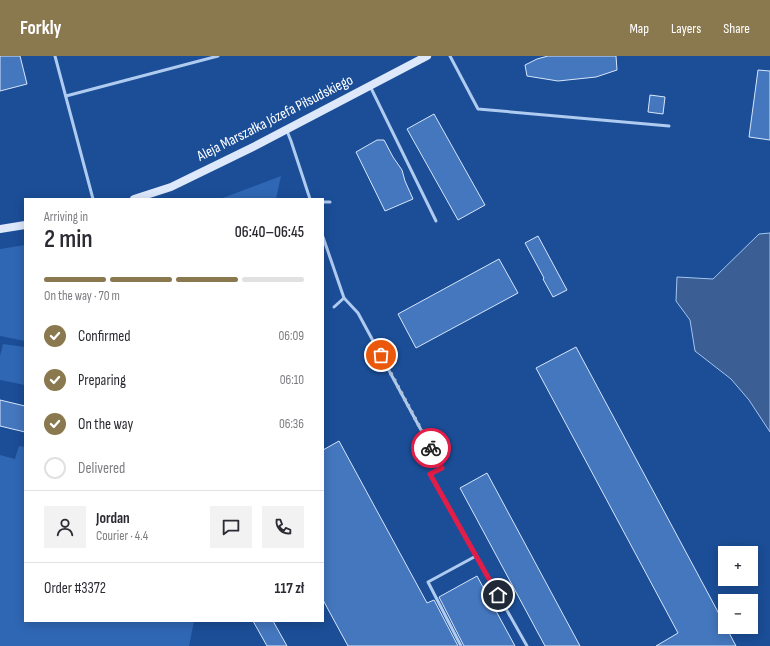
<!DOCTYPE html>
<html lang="en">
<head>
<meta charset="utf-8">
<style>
  :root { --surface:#fff; --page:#f2f2f3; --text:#2b2b33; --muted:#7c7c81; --line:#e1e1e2; --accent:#8a794e }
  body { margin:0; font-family:"Sofia Sans Condensed",sans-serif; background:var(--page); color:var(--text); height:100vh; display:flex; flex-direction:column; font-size:15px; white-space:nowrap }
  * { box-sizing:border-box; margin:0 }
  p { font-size:13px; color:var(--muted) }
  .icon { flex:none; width:22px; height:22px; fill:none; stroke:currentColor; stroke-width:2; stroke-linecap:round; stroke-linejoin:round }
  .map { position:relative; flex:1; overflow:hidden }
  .drawer { position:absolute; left:24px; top:142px; width:300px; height:424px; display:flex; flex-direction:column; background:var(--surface); border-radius:0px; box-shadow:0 2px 10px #0003 }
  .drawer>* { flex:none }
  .controls { position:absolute; left:718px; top:490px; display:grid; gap:8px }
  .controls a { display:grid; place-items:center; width:40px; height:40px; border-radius:0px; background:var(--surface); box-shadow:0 2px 10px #0003; font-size:20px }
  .pin { position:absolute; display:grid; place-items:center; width:34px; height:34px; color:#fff; margin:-17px; border:2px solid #fff; border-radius:50%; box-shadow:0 1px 4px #0007 }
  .courier { position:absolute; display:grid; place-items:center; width:40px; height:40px; margin:-20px; border:3px solid #e11d48; border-radius:50%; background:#fff; color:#222; box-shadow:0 1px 5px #0007 }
  .overview em { font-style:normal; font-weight:600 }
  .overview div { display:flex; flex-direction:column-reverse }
  .overview { display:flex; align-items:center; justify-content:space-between; height:68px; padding:0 20px }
  h1 { font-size:26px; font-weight:600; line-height:30px }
  .bar { display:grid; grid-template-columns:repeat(4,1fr); gap:6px 4px; align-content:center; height:48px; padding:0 20px }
  .bar i { height:5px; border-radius:3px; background:var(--line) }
  .bar .selected { background:var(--accent) }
  .bar p { grid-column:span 4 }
  .line { display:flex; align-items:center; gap:10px; padding:0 20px; border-top:1px solid var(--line) }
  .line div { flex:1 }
  .round { display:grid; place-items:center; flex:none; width:42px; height:42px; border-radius:0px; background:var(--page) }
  ol { padding:0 20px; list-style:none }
  li { display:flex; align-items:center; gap:12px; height:44px }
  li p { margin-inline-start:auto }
  li .icon { padding:4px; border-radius:50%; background:var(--accent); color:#fff; stroke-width:4 }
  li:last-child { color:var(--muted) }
  li i { width:22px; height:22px; border:2px solid var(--line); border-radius:50% }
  header { display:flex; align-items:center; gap:24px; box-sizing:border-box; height:56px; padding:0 20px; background:var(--accent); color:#fff }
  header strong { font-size:19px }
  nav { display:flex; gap:22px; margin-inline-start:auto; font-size:14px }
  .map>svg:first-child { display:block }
  .green { fill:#2f67b4 }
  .water { fill:#3b5f94; stroke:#a2c5f2 }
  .building { fill:#4477be; stroke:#d6e6fb }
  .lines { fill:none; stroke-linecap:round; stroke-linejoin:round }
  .lane { stroke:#afcbf0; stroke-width:3 }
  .secondary { stroke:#dde9fb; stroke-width:8 }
  .done { stroke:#afc1db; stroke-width:4; stroke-dasharray:0 7.2 }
  .route { stroke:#e11d48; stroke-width:5 }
  .labels { text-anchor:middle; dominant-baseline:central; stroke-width:3.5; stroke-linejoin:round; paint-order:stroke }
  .street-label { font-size:15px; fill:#fff; stroke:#1b4e97 }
</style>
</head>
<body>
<header>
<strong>Forkly</strong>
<nav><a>Map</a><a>Layers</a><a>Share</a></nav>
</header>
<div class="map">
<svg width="770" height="590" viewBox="0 0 770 590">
  <rect width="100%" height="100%" fill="#1b4e97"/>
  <!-- green -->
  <g class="green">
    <path d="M 281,120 L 276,143 L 220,143 Z"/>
    <path d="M 25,189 L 25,285 L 0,280 L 0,193 Z"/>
    <path d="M 3,288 L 25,291 L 25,329 L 0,324 L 0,300 Z"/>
    <path d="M 19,390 L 25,391 L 25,565 L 194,565 L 189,590 L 0,590 L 0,399 L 15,403 Z"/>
  </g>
  <!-- water -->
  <path class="water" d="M 770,177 L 770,376 L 749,344 L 731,323 L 695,295 L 690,264 L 676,245 L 677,221 L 713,223 L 759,178 Z"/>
  <!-- building -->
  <g class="building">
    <path d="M 0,0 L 20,0 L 27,28 L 0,35 Z"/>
    <path d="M 548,0 L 616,0 L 617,14 L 596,21 L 558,25 L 527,20 L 525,9 L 537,3 Z"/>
    <path d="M 758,14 L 770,15 L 770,84 L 749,81 Z"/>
    <path d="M 650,39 L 665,41 L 663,58 L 648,56 Z"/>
    <path d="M 434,58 L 485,149 L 458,164 L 407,73 Z"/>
    <path d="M 377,84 L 384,84 L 393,101 L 402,114 L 405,125 L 413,143 L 385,155 L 356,96 Z"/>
    <path d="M 538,180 L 567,234 L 553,241 L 543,223 L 544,222 L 525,187 Z"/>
    <path d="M 499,203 L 518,237 L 416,292 L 398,258 Z"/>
    <path d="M 576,291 L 725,569 L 725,571 L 726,571 L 736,590 L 656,590 L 678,577 L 536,312 Z"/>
    <path d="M 0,344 L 25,350 L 25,376 L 0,370 Z"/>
    <path d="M 339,385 L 427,547 L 434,544 L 458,590 L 348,590 L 323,544 L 323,394 Z"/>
    <path d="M 487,417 L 580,590 L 545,590 L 460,432 Z"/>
    <path d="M 477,520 L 515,590 L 464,590 L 439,541 Z"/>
    <path d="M 253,565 L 273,565 L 287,590 L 267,590 Z"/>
  </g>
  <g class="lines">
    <!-- lane -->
    <g class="lane">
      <path d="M 55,0 L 93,143"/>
      <path d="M 450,0 L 478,53 L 669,70"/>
      <path d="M 370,30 L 436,165"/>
      <path d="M 66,40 L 218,0"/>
      <path d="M 287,75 L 291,85 L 310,143"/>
      <path d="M 323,146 L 330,146"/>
      <path d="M 323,181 L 344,242 L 358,257 L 441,411 L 430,418 L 527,590"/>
      <path d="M 334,251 L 344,242"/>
      <path d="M 461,590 L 428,526 L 476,500"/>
    </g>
    <!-- secondary -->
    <g class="secondary">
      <path d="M 134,143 L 171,131 L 255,90 L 427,0"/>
      <path d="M 0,173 L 25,169"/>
    </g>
  </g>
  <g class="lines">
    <!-- done -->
    <path class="done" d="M 381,299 L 431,392"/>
    <!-- route -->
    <path class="route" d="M 431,392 L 442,412 L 430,418 L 498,539"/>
  </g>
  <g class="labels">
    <!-- street labels -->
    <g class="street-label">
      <text transform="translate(275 62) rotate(-27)">Aleja Marszałka Józefa Piłsudskiego</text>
    </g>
  </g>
</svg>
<div class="controls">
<a>+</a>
<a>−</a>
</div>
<div class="pin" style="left:381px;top:299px;background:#ea580c"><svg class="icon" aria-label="bag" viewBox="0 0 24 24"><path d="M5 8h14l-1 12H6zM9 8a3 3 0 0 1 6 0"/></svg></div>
<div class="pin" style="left:498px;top:539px;background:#1f2937"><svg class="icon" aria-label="home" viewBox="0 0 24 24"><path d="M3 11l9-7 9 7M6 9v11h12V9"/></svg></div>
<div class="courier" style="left:431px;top:392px"><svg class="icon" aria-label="bike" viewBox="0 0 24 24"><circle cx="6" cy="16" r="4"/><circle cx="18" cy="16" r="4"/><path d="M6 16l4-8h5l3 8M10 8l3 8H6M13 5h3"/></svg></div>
<section class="drawer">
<div class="overview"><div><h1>2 min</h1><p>Arriving in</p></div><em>06:40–06:45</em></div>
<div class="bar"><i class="selected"></i><i class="selected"></i><i class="selected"></i><i></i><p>On the way · 70 m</p></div>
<ol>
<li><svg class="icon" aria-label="check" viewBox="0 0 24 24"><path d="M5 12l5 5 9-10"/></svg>Confirmed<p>06:09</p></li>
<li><svg class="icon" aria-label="check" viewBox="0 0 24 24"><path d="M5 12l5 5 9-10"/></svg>Preparing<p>06:10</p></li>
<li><svg class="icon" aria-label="check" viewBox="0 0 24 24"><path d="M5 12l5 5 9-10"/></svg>On the way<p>06:36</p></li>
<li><i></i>Delivered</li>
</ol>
<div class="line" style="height:72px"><a class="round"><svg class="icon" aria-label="person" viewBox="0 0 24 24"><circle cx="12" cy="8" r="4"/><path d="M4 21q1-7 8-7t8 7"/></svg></a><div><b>Jordan</b><p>Courier · 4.4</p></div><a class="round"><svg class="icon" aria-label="chat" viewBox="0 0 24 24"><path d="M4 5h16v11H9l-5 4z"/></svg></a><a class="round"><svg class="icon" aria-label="phone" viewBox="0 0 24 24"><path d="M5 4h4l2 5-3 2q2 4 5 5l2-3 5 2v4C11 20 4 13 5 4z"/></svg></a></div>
<div class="line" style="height:52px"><div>Order #3372</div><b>117 zł</b></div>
</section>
</div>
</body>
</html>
